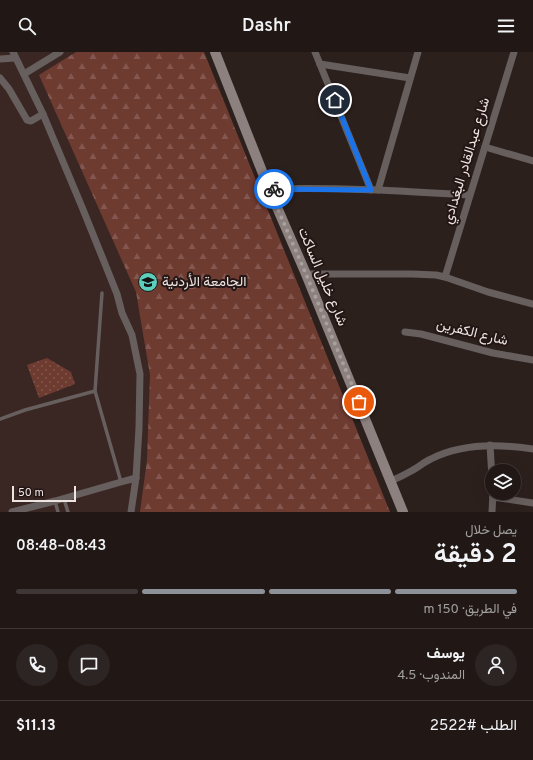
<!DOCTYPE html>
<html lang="ar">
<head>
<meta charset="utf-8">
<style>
  :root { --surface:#211816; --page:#2d2523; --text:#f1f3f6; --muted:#a2a0a1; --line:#3e3735; --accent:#8c9099 }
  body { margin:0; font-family:Overpass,Vazirmatn,sans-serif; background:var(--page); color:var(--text); direction:rtl; height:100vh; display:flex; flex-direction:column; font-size:15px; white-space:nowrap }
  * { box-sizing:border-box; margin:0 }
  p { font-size:13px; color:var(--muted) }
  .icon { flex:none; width:22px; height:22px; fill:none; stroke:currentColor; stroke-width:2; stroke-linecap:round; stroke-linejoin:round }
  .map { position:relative; height:460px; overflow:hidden; direction:ltr }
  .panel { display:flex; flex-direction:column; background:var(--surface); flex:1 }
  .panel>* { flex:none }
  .tools { position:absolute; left:485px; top:412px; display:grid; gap:8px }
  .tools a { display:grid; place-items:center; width:36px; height:36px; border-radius:50%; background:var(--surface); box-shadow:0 4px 16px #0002,0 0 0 1px var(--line); font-size:20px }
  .scale { position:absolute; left:12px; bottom:10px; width:64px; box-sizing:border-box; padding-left:4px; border:2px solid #eee5e3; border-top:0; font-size:11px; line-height:14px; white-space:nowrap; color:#eee5e3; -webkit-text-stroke:3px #231614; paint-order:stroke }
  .pin { position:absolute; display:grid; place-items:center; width:34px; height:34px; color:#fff; margin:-17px; border:2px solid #fff; border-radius:50%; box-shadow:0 1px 4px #0007 }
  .courier { position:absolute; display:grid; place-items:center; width:40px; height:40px; margin:-20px; border:3px solid #1a73e8; border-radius:50%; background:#fff; color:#222; box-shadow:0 1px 5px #0007 }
  .overview em { font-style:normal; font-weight:600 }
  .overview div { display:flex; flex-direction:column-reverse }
  .overview { display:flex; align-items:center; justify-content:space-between; height:68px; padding:0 16px }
  h1 { font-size:26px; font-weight:600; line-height:30px }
  .bar { display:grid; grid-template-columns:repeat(4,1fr); gap:6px 4px; align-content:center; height:48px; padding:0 16px }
  .bar i { height:5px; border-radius:3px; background:var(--line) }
  .bar .on { background:var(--accent) }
  .bar p { grid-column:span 4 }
  .line { display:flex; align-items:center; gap:10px; padding:0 16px; border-top:1px solid var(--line) }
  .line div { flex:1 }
  .round { display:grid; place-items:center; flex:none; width:42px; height:42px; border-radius:21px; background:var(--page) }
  header { display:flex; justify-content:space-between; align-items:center; height:52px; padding:0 16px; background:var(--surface); font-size:18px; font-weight:600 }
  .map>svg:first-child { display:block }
  .built { fill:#3a2723 }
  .forest { fill:url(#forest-firs) }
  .park { fill:url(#park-dots) }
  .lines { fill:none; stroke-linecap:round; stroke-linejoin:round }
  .lane { stroke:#665f5e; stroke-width:3.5 }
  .street { stroke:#665f5e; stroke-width:7 }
  .secondary { stroke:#8c817f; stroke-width:10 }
  .done { stroke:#aaa09e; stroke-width:4; stroke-dasharray:0 7.2 }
  .route { stroke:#1a73e8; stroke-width:5 }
  .labels { text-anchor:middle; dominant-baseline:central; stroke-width:4; stroke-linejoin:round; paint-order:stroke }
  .street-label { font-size:14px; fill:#eee5e3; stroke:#231614 }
  .poi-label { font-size:14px; fill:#eee5e3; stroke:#231614; text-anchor:start }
</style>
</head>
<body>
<header><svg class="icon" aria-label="menu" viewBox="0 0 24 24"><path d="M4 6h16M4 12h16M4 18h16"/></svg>Dashr<svg class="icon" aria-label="search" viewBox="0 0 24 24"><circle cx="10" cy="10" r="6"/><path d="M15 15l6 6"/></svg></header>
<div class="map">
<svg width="533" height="460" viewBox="0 0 533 460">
  <defs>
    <pattern id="forest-firs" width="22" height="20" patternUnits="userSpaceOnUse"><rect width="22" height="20" fill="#6e3b31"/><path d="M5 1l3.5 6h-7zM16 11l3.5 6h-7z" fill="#83574f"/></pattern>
    <pattern id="park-dots" width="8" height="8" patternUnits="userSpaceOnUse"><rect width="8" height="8" fill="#6e3b31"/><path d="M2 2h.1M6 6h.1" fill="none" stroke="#83574f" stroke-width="1.8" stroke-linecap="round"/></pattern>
  </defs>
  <rect width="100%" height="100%" fill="#2c201d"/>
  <!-- built -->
  <path class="built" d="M 0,0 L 204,0 L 390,460 L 0,460 Z"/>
  <!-- forest -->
  <path class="forest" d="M 76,0 L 204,0 L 390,460 L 140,460 L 147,408 L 150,323 L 136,240 L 39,23 Z"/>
  <!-- park -->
  <path class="park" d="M 47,306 L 71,320 L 75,332 L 39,346 L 27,313 Z"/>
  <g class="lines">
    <!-- lane -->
    <g class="lane">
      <path d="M 95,339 L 102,241"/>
      <path d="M 0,367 L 25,358 L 95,339 L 121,430"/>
      <path d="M 64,447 L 68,460"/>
      <path d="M 55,449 L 58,460"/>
    </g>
    <!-- street -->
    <g class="street">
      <path d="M 13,0 L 43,62 L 82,155 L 105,212 L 117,242 L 122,261 L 132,283 L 140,322 L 139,376 L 136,426 L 131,460"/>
      <path d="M 315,0 L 371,138"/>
      <path d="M 0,7 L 15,6"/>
      <path d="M 320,12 L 410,26"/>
      <path d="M 24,22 L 60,0"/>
      <path d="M 0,26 L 9,37 L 27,68 L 31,69 L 43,62"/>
      <path d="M 485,95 L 533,109"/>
      <path d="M 269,137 C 336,135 403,139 469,143"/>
      <path d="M 378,138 L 418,0"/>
      <path d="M 306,222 L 412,222 L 436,223 L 445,225 L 488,240 L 533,252"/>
      <path d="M 445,225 L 514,0"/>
      <path d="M 405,280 L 421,282 L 493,301 L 533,308"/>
      <path d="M 490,393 L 492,426"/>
      <path d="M 391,429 C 398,426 406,422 413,418 C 419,415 424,410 431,407 C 462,391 500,392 533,397"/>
      <path d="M 493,445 L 533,451"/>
      <path d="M 12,460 L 55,449 L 121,430 L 136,426"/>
      <path d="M 492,460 L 493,441"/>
    </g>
    <!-- secondary -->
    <path class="secondary" d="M 215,0 L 269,137 L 306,222 L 403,460"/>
  </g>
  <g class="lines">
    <!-- done -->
    <path class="done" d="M 274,137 L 269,137 L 306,222 L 359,350"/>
    <!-- route -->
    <path class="route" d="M 274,137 L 371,138 L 335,48"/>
  </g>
  <!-- icons -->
  <defs>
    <symbol id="university-disc" viewBox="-11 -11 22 22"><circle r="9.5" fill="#5bcebc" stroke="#231614"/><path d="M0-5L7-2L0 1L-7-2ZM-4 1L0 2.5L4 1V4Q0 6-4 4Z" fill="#111"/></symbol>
  </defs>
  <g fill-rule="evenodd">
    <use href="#university-disc" x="137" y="219" width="22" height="22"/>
  </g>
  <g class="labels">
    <!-- street labels -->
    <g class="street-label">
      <text transform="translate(467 109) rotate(-73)">شارع عبدالقادر البغدادي</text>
      <text transform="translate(322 225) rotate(67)">شارع خليل الساكت</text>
      <text transform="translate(472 281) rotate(14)">شارع الكفرين</text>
    </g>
    <!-- poi labels -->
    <g class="poi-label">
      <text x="162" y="230">الجامعة الأردنية</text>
    </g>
  </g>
</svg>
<div class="tools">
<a><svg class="icon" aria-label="layers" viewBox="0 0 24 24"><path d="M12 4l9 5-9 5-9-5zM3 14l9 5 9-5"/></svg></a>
</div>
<div class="scale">50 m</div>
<div class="pin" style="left:359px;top:350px;background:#ea580c"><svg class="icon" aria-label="bag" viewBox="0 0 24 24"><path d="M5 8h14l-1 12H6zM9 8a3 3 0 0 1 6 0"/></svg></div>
<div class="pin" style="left:335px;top:48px;background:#1f2937"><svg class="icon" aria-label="home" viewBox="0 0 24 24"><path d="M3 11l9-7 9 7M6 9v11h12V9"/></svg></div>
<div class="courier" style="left:274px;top:137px"><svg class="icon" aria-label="bike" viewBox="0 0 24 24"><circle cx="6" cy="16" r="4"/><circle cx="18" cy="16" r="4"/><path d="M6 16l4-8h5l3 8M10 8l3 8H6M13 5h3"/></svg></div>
</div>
<section class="panel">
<div class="overview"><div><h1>2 دقيقة</h1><p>يصل خلال</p></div><em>08:43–08:48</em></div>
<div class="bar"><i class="on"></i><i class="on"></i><i class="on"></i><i></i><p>في الطريق · 150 m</p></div>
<div class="line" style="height:72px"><a class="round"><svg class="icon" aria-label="person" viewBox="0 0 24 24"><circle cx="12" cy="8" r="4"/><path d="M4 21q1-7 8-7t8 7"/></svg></a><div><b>يوسف</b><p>المندوب · 4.5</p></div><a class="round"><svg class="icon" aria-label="chat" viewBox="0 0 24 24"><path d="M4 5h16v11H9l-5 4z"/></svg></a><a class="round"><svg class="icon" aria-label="phone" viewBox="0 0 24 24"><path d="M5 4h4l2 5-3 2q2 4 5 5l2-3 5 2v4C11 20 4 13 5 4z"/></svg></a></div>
<div class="line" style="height:52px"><div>الطلب #2522</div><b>$11.13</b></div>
</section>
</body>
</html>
